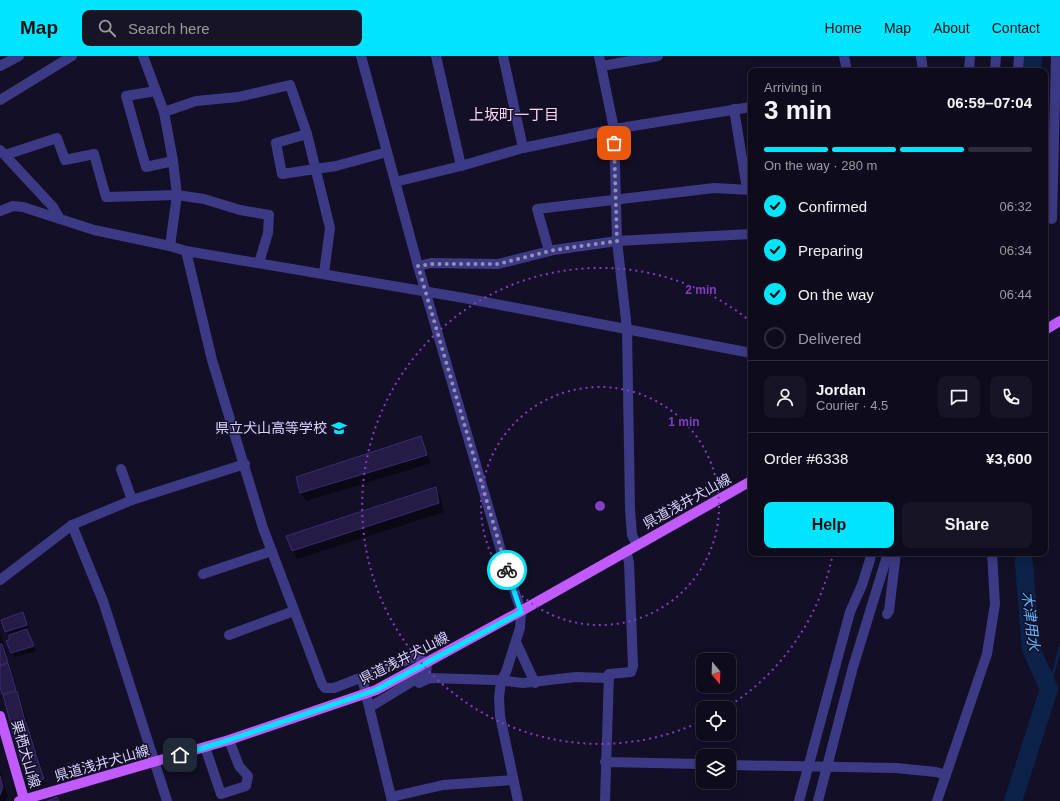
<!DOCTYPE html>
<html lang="en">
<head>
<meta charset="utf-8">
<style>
  :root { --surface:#0e0b1c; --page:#171425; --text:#f1f3f6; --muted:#9b9ba3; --line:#2e2b3b; --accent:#00e5ff }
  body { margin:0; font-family:Arial,"Noto Sans JP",sans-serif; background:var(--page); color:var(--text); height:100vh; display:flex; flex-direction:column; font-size:15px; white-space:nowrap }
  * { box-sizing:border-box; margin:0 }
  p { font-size:13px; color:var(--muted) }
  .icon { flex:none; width:22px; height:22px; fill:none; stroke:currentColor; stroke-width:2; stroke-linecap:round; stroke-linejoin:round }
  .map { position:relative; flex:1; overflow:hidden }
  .side { position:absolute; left:748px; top:12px; width:300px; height:488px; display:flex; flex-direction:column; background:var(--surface); border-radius:8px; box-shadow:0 2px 10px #0003,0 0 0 1px var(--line) }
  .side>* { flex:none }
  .needle { width:26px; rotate:161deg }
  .buttons { position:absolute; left:696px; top:597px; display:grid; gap:8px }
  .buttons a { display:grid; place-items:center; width:40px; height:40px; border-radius:8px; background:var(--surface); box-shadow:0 2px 10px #0003,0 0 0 1px var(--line); font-size:20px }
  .pin { position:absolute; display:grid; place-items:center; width:34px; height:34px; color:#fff; margin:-17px; border-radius:8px; box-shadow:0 2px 6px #0006 }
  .courier { position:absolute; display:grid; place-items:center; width:40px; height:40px; margin:-20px; border:3px solid #00e5ff; border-radius:50%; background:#fff; color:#222; box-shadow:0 1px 5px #0007 }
  .head em { font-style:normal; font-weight:800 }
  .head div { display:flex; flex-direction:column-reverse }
  .head { display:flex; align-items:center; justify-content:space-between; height:68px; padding:0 16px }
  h1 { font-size:26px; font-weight:800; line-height:30px }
  .bar { display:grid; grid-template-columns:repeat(4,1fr); gap:6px 4px; align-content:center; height:48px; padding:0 16px }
  .bar i { height:5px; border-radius:3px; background:var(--line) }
  .bar .selected { background:var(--accent) }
  .bar p { grid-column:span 4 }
  .line { display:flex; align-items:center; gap:10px; padding:0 16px; border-top:1px solid var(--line) }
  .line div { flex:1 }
  .round { display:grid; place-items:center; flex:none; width:42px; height:42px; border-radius:8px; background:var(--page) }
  ol { padding:0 16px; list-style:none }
  li { display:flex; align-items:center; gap:12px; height:44px }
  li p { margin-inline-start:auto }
  li .icon { padding:4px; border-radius:50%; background:var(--accent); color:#111; stroke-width:4 }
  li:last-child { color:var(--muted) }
  li i { width:22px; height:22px; border:2px solid var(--line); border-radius:50% }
  .button { display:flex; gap:8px; margin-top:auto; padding:8px 16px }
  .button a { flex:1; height:46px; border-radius:8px; background:var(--accent); color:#111; font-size:16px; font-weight:800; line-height:46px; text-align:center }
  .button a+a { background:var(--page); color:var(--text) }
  header { display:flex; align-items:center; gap:24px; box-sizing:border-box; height:56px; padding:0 20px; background:var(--accent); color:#111 }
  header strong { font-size:19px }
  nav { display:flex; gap:22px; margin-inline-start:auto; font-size:14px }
  .search { width:280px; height:36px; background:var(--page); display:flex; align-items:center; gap:10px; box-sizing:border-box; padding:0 14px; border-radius:8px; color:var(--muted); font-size:15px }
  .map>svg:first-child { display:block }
  .shadow { fill:#0007 }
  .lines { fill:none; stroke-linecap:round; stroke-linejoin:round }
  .stream { stroke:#0c2248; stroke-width:3 }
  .river { stroke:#0c2248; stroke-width:18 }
  .building { fill:#241b47; stroke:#3b2d73 }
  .minor { stroke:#3d3a85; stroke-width:10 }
  .major { stroke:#c25bff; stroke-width:10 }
  .done { stroke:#948fb3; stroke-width:4; stroke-dasharray:0 7.2 }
  .route { stroke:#00e5ff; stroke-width:5 }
  .ring { fill:none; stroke:#843dc5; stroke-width:2; stroke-dasharray:2 4 }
  .labels { text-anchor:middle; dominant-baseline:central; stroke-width:3; stroke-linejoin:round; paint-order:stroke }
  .poi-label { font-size:14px; fill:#d9d4ff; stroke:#130f26; text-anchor:end }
  .street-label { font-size:14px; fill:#d9d4ff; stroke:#130f26 }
  .neighbourhood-label { font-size:15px; fill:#ffd6f0; stroke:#130f26 }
  .water-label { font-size:15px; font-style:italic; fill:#62b6ff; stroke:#130f26 }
  .centre { fill:#843dc5; stroke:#130f26; stroke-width:2 }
  .ring-label { font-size:12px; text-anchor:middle; font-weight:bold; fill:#843dc5; stroke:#130f26; stroke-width:3; stroke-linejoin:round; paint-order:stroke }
</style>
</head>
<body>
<header>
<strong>Map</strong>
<div class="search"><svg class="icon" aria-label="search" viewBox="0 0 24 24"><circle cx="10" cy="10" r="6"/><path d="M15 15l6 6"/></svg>Search here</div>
<nav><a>Home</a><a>Map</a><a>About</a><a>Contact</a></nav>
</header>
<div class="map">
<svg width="1060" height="745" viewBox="0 0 1060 745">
  <rect width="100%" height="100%" fill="#130f26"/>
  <!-- shadow -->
  <g class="shadow">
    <path d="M 420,382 L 431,407 L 306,445 L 301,437 L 297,422 Z"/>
    <path d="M 435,432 L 440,440 L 444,456 L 297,503 L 293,495 L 288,481 Z"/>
    <path d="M 23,557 L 36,595 L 15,601 L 12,596 L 11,584 L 2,564 Z"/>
    <path d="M 0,577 L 46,728 L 37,732 L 32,730 L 29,724 L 0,626 Z"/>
    <path d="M 0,716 L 8,740 L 6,745 L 0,745 Z"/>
  </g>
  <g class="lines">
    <!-- stream -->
    <path class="stream" d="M 1049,633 L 1060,592"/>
    <!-- river -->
    <g class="river">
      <path d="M 1032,15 L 1033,0"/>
      <path d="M 1013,745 L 1049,633 L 1031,593 L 1023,497"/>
    </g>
  </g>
  <!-- building -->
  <g class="building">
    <path d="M 421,380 L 427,399 L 300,437 L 296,421 Z"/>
    <path d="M 436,431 L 439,447 L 292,495 L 286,480 Z"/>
    <path d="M 23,556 L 27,569 L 5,576 L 1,564 Z"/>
    <path d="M 27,573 L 34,590 L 11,597 L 6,585 L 9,584 L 9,579 Z"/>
    <path d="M 0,588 L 2,588 L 8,606 L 0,609 Z"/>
    <path d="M 8,607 L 16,634 L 2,638 L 0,630 L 0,610 Z"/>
    <path d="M 17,635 L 25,665 L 11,669 L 3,639 Z"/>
    <path d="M 26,666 L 36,698 L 21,703 L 11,671 Z"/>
    <path d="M 36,699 L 44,723 L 33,726 L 28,724 L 21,704 Z"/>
    <path d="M 0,720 L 3,731 L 0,739 Z"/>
    <path d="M 57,741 L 59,745 L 47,745 Z"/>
  </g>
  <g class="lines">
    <!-- minor -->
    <g class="minor">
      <path d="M 143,0 L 164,56 L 173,105 L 177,139 L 170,190"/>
      <path d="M 361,0 L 418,210 L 502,498 L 521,555 L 520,572 L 506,616 L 501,625 L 499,642 L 500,660 L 518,745"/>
      <path d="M 436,0 L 461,110"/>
      <path d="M 503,0 L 523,92"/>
      <path d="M 599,0 L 614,73 L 617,185 L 627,273 L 630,453 L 632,479 L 637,489"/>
      <path d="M 844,0 L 847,15"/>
      <path d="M 921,0 L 923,15"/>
      <path d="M 0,10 L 19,0"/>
      <path d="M 602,10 L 658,0"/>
      <path d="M 969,15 L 970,0"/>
      <path d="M 995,15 L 996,0"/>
      <path d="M 1018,15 L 1019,0"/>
      <path d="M 156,35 L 126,40 L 146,111 L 173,105"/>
      <path d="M 0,44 L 72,0"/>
      <path d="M 734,53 L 747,133"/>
      <path d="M 164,56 L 196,45 L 238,41 L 290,29 L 307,78"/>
      <path d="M 0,94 L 53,151 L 60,163"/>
      <path d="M 5,99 L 57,82 L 65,104 L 94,98 L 106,141 L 177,139 L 204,143 L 240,154 L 269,159 L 268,177 L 259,207"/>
      <path d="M 395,126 L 461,110 L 523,92 L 614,73 L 751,51"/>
      <path d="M 0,155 L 13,150 L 23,151 L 94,174 L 170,190 L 186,195 L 464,242 L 751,297"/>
      <path d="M 1052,163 L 1056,0"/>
      <path d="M 186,195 L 212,304 L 263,472 L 322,628 L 325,632 L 334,632 L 417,600 L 427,608 L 426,617 L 370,651"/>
      <path d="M 549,195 L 537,153 L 714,132 L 751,134"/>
      <path d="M 418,210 L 431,207 L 498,208 L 554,194 L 617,185 L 751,178"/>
      <path d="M 324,217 L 330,172 L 307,78 L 276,87 L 282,118 L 336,110 L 387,96"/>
      <path d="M 121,413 L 132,444"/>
      <path d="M 72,469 L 103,545 L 167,745"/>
      <path d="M 203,518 L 272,495"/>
      <path d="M 0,524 L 72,469 L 132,444 L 245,408"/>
      <path d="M 887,558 L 889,555 L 896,497"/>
      <path d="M 229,579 L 294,555"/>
      <path d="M 516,586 L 535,627"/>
      <path d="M 362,622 L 392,745"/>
      <path d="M 419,627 L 430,622 L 496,624 L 523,627 L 576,621 L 609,622"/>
      <path d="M 205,691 L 221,738 L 246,730 L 248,720 L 239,710 L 229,684"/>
      <path d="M 605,706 L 703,708"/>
      <path d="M 729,709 L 896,712 L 936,716 L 946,719"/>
      <path d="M 391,741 L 443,729 L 513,724"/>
      <path d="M 605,745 L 609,618 L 631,616 L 633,610 L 629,506 L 626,495"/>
      <path d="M 799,745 L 850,556 L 862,529 L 872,497"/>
      <path d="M 818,745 L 853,611 L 888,497"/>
      <path d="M 937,745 L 987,598 L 995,548 L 992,497"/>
    </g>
    <!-- major -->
    <g class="major">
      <path d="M 1045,274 L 1060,265"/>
      <path d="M 0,660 L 24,743"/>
      <path d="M 19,745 L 229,684 L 376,634 L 521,555 L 751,425"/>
    </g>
  </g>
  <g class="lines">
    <!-- done -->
    <path class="done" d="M 507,514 L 418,210 L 431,208 L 498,208 L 554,194 L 617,185 L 614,87"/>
    <!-- route -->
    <path class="route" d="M 180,699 L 229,684 L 376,634 L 521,556 L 507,514"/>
  </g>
  <!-- distance rings -->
  <g class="ring">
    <circle cx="600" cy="450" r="119"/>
    <path d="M833 497A238 238 0 0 1 726 652M702 665A238 238 0 1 1 750 265"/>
  </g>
  <!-- icons -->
  <defs>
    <symbol id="school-bare" viewBox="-9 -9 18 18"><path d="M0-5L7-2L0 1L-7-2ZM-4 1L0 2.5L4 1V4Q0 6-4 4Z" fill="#00e5ff" stroke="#130f26" stroke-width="2.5" paint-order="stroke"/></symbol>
  </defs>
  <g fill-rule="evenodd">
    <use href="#school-bare" x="328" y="361" width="22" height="22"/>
  </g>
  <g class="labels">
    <!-- poi labels -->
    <g class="poi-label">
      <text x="327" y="372">県立犬山高等学校</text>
    </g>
    <!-- street labels -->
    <g class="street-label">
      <text transform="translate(687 445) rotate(-29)">県道浅井犬山線</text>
      <text transform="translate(404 602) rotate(-27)">県道浅井犬山線</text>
      <text transform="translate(26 698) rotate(74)">栗栖犬山線</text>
      <text transform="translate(102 707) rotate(-16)">県道浅井犬山線</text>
    </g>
    <!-- neighbourhood labels -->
    <g class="neighbourhood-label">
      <text x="514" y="58">上坂町一丁目</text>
    </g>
    <!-- water labels -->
    <g class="water-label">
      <text transform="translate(1031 565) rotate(83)">木津用水</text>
    </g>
  </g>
  <circle cx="600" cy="450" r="6" class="centre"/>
  <g class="ring-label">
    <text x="701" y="238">2 min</text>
    <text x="684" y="370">1 min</text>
  </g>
</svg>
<div class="buttons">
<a><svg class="needle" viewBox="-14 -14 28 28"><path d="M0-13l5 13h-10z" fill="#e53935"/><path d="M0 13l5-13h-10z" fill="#9b9ba3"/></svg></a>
<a><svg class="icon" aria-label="locate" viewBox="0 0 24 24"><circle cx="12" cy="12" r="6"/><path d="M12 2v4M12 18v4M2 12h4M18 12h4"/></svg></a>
<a><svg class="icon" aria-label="layers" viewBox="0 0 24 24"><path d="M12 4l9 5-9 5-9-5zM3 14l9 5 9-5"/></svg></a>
</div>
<div class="pin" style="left:614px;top:87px;background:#ea580c"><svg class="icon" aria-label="bag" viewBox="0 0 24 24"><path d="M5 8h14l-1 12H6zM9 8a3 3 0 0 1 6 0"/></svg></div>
<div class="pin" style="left:180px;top:699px;background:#1f2937"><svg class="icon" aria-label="home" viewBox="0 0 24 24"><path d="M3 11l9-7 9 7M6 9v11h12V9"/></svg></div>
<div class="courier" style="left:507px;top:514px"><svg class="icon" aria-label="bike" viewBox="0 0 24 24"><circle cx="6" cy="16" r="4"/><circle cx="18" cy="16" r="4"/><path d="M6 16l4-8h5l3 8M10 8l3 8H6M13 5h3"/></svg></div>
<section class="side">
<div class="head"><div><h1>3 min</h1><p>Arriving in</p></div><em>06:59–07:04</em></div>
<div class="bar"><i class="selected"></i><i class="selected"></i><i class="selected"></i><i></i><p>On the way · 280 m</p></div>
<ol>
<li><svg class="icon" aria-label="check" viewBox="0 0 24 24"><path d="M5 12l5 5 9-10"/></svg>Confirmed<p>06:32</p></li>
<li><svg class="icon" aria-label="check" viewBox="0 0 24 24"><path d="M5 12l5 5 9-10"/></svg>Preparing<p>06:34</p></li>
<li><svg class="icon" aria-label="check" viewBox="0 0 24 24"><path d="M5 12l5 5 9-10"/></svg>On the way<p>06:44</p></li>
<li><i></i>Delivered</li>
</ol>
<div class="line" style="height:72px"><a class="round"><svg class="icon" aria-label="person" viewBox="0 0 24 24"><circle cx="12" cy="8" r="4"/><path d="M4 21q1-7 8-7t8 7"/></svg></a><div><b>Jordan</b><p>Courier · 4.5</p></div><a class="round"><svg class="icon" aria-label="chat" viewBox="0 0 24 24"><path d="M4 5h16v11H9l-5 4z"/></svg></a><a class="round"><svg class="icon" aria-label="phone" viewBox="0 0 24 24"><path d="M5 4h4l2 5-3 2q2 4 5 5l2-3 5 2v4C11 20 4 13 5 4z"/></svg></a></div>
<div class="line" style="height:52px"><div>Order #6338</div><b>¥3,600</b></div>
<div class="button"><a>Help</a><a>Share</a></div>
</section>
</div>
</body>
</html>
